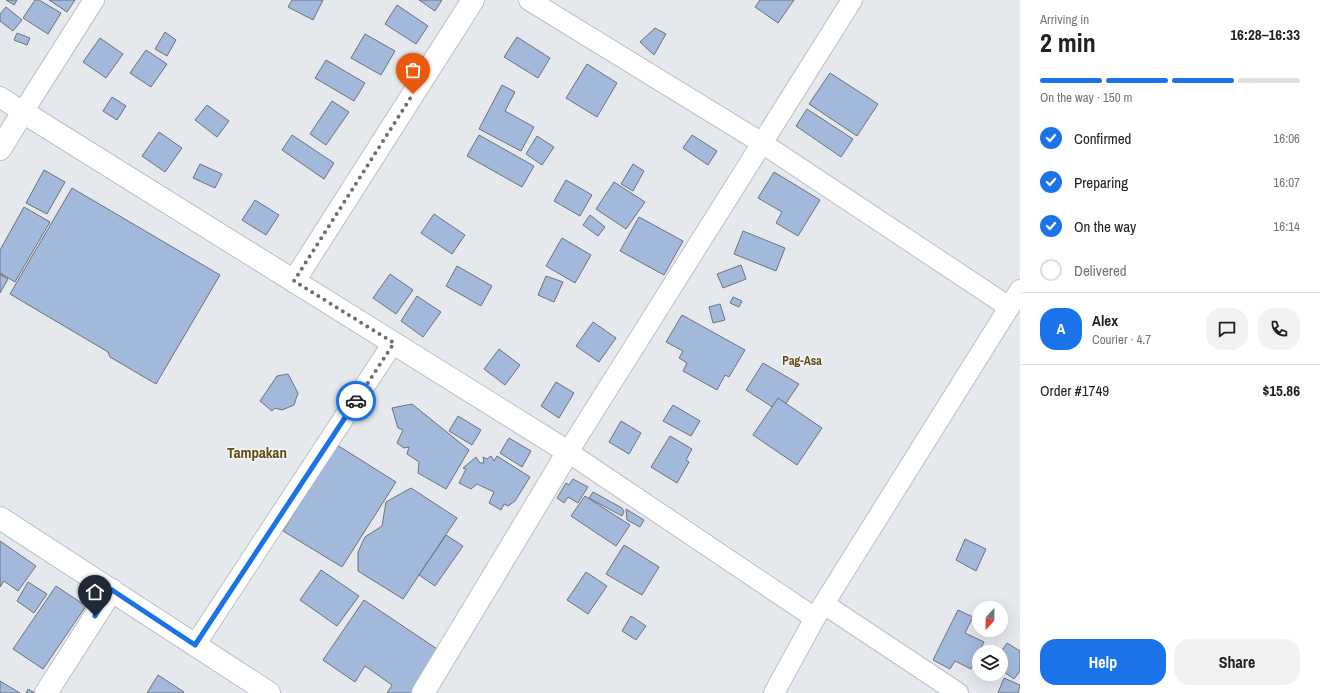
<!DOCTYPE html>
<html lang="en">
<head>
<meta charset="utf-8">
<style>
  :root { --surface:#fff; --page:#f2f2f2; --text:#202124; --muted:#757577; --line:#e0e0e0; --accent:#1a73e8 }
  body { margin:0; font-family:"Archivo Narrow",sans-serif; background:var(--page); color:var(--text); height:100vh; display:flex; flex-direction:column; font-size:15px; white-space:nowrap }
  * { box-sizing:border-box; margin:0 }
  p { font-size:13px; color:var(--muted) }
  .icon { flex:none; width:22px; height:22px; fill:none; stroke:currentColor; stroke-width:2; stroke-linecap:round; stroke-linejoin:round }
  .map { position:relative; flex:1; overflow:hidden }
  .details { display:flex; flex-direction:column; background:var(--surface); width:300px }
  .details>* { flex:none }
  .needle { width:26px; rotate:202deg }
  .tools { position:absolute; left:972px; top:601px; display:grid; gap:8px }
  .tools a { display:grid; place-items:center; width:36px; height:36px; border-radius:50%; background:var(--surface); box-shadow:0 4px 16px #0002; font-size:20px }
  .pin { position:absolute; display:grid; place-items:center; width:34px; height:34px; color:#fff; margin:-41px -17px; border-radius:50% 50% 50% 0; rotate:-45deg; box-shadow:0 0 4px #0007 }
  .pin .icon { rotate:45deg }
  .courier { position:absolute; display:grid; place-items:center; width:40px; height:40px; margin:-20px; border:3px solid #1a73e8; border-radius:50%; background:#fff; color:#222; box-shadow:0 1px 5px #0007 }
  .overview em { font-style:normal; font-weight:700 }
  .overview div { display:flex; flex-direction:column-reverse }
  .overview { display:flex; align-items:center; justify-content:space-between; height:68px; padding:0 20px }
  h1 { font-size:26px; font-weight:700; line-height:30px }
  .bar { display:grid; grid-template-columns:repeat(4,1fr); gap:6px 4px; align-content:center; height:48px; padding:0 20px }
  .bar i { height:5px; border-radius:3px; background:var(--line) }
  .bar .active { background:var(--accent) }
  .bar p { grid-column:span 4 }
  .line { display:flex; align-items:center; gap:10px; padding:0 20px; border-top:1px solid var(--line) }
  .line div { flex:1 }
  .round { display:grid; place-items:center; flex:none; width:42px; height:42px; border-radius:16px; background:var(--page) }
  ol { padding:0 20px; list-style:none }
  li { display:flex; align-items:center; gap:12px; height:44px }
  li p { margin-inline-start:auto }
  li .icon { padding:4px; border-radius:50%; background:var(--accent); color:#fff; stroke-width:4 }
  li:last-child { color:var(--muted) }
  li i { width:22px; height:22px; border:2px solid var(--line); border-radius:50% }
  .primary-button { display:flex; gap:8px; margin-top:auto; padding:8px 20px }
  .primary-button a { flex:1; height:46px; border-radius:16px; background:var(--accent); color:#fff; font-size:16px; font-weight:700; line-height:46px; text-align:center }
  .primary-button a+a { background:var(--page); color:var(--text) }
  main { display:flex; flex:1; min-height:0 }
  .map>svg:first-child { display:block }
  .building { fill:#a2b9dc; stroke:#6f7277 }
  .lines { fill:none; stroke-linecap:round; stroke-linejoin:round }
  .street-casing { stroke:#bdc0c5; stroke-width:22 }
  .secondary-casing { stroke:#bdc0c5; stroke-width:24 }
  .street { stroke:#fff; stroke-width:20 }
  .secondary { stroke:#fff; stroke-width:22 }
  .done { stroke:#6d6f72; stroke-width:4; stroke-dasharray:0 7.2 }
  .route { stroke:#1a73e8; stroke-width:5 }
  .labels { text-anchor:middle; dominant-baseline:central; stroke-width:3; stroke-linejoin:round; paint-order:stroke }
  .neighbourhood-label { font-size:12px; font-weight:bold; fill:#634a0f; stroke:#f3f6fb }
  .district-label { font-size:15px; font-weight:bold; fill:#634a0f; stroke:#f3f6fb }
</style>
</head>
<body>
<main>
<div class="map">
<svg width="1020" height="693" viewBox="0 0 1020 693">
  <rect width="100%" height="100%" fill="#e5e9ee"/>
  <!-- building -->
  <g class="building">
    <path d="M 6,0 L 17,0 L 14,5 Z"/>
    <path d="M 35,0 L 39,0 L 61,13 L 48,34 L 23,18 Z"/>
    <path d="M 49,0 L 75,0 L 67,12 Z"/>
    <path d="M 292,0 L 323,0 L 313,20 L 288,7 Z"/>
    <path d="M 419,0 L 442,0 L 435,11 Z"/>
    <path d="M 760,0 L 794,0 L 778,23 L 755,7 Z"/>
    <path d="M 397,5 L 428,26 L 416,44 L 385,24 Z"/>
    <path d="M 6,7 L 22,20 L 13,31 L 0,21 L 0,14 Z"/>
    <path d="M 655,28 L 666,34 L 654,55 L 640,42 Z"/>
    <path d="M 165,32 L 176,40 L 167,56 L 155,49 Z"/>
    <path d="M 17,33 L 30,38 L 27,45 L 14,40 Z"/>
    <path d="M 365,34 L 395,51 L 381,75 L 351,58 Z"/>
    <path d="M 517,37 L 550,58 L 538,78 L 504,57 Z"/>
    <path d="M 100,38 L 123,54 L 106,78 L 83,62 Z"/>
    <path d="M 146,50 L 167,64 L 151,87 L 130,73 Z"/>
    <path d="M 326,60 L 365,83 L 354,101 L 315,78 Z"/>
    <path d="M 587,64 L 617,83 L 597,117 L 566,98 Z"/>
    <path d="M 830,73 L 878,104 L 857,136 L 809,104 Z"/>
    <path d="M 502,85 L 515,92 L 505,111 L 534,127 L 521,151 L 479,129 Z"/>
    <path d="M 112,97 L 126,106 L 117,120 L 103,111 Z"/>
    <path d="M 332,101 L 349,112 L 326,145 L 310,134 Z"/>
    <path d="M 207,105 L 229,121 L 217,137 L 195,120 Z"/>
    <path d="M 807,109 L 853,139 L 841,157 L 796,126 Z"/>
    <path d="M 159,132 L 182,148 L 165,172 L 142,156 Z"/>
    <path d="M 292,135 L 334,163 L 324,179 L 282,150 Z"/>
    <path d="M 479,135 L 534,166 L 522,187 L 467,156 Z"/>
    <path d="M 692,135 L 717,151 L 708,165 L 683,148 Z"/>
    <path d="M 537,136 L 554,147 L 542,165 L 526,154 Z"/>
    <path d="M 200,164 L 222,174 L 215,188 L 193,178 Z"/>
    <path d="M 633,164 L 644,171 L 633,191 L 621,184 Z"/>
    <path d="M 44,170 L 65,182 L 47,214 L 26,203 Z"/>
    <path d="M 774,172 L 820,200 L 798,236 L 776,223 L 782,212 L 758,198 Z"/>
    <path d="M 566,180 L 592,195 L 580,216 L 554,201 Z"/>
    <path d="M 614,182 L 645,202 L 626,229 L 596,209 Z"/>
    <path d="M 72,188 L 220,275 L 156,384 L 110,357 L 108,352 L 10,294 Z"/>
    <path d="M 255,200 L 279,215 L 266,235 L 242,220 Z"/>
    <path d="M 24,207 L 50,222 L 15,282 L 0,273 L 0,250 Z"/>
    <path d="M 434,214 L 465,235 L 452,254 L 421,233 Z"/>
    <path d="M 590,215 L 605,227 L 598,236 L 583,225 Z"/>
    <path d="M 639,217 L 683,241 L 664,275 L 620,251 Z"/>
    <path d="M 743,231 L 785,248 L 776,271 L 734,254 Z"/>
    <path d="M 562,238 L 591,255 L 575,283 L 546,266 Z"/>
    <path d="M 741,265 L 746,279 L 723,288 L 717,274 Z"/>
    <path d="M 457,266 L 492,286 L 481,306 L 446,286 Z"/>
    <path d="M 0,274 L 8,279 L 0,293 Z"/>
    <path d="M 390,274 L 413,290 L 396,314 L 373,298 Z"/>
    <path d="M 546,276 L 563,282 L 554,302 L 538,295 Z"/>
    <path d="M 417,296 L 441,312 L 423,337 L 401,321 Z"/>
    <path d="M 733,297 L 742,301 L 739,307 L 730,303 Z"/>
    <path d="M 720,304 L 725,320 L 713,323 L 709,307 Z"/>
    <path d="M 682,315 L 745,350 L 729,377 L 725,375 L 717,390 L 683,371 L 687,363 L 679,358 L 683,351 L 666,342 Z"/>
    <path d="M 593,322 L 616,338 L 599,362 L 576,346 Z"/>
    <path d="M 499,349 L 520,365 L 505,385 L 484,369 Z"/>
    <path d="M 763,363 L 799,384 L 780,412 L 746,390 Z"/>
    <path d="M 288,374 L 298,393 L 294,405 L 282,410 L 275,408 L 272,411 L 260,401 L 277,376 Z"/>
    <path d="M 556,382 L 574,393 L 559,418 L 541,406 Z"/>
    <path d="M 778,398 L 822,428 L 797,465 L 753,435 Z"/>
    <path d="M 412,404 L 469,450 L 446,489 L 418,473 L 419,462 L 407,454 L 409,447 L 404,448 L 397,443 L 403,430 L 398,428 L 392,408 Z"/>
    <path d="M 673,405 L 700,421 L 691,436 L 663,421 Z"/>
    <path d="M 458,416 L 481,430 L 472,445 L 449,431 Z"/>
    <path d="M 621,421 L 641,433 L 629,454 L 609,442 Z"/>
    <path d="M 670,436 L 692,449 L 686,460 L 689,462 L 677,483 L 651,467 Z"/>
    <path d="M 509,438 L 531,451 L 522,467 L 500,453 Z"/>
    <path d="M 337,445 L 396,482 L 342,567 L 283,531 Z"/>
    <path d="M 491,456 L 494,461 L 497,456 L 530,477 L 515,501 L 508,506 L 504,504 L 501,510 L 489,503 L 494,492 L 477,484 L 471,489 L 459,483 L 466,469 L 463,468 L 476,457 L 480,463 L 484,463 L 483,457 L 487,459 Z"/>
    <path d="M 573,479 L 588,487 L 578,503 L 568,497 L 564,503 L 557,498 L 566,483 L 569,485 Z"/>
    <path d="M 411,488 L 457,518 L 403,599 L 358,571 L 358,552 L 365,537 L 382,526 L 386,502 Z"/>
    <path d="M 593,492 L 622,508 L 624,512 L 622,516 L 589,498 Z"/>
    <path d="M 585,496 L 630,525 L 616,546 L 571,516 Z"/>
    <path d="M 626,509 L 644,520 L 640,527 L 627,520 Z"/>
    <path d="M 446,535 L 463,546 L 435,586 L 419,575 Z"/>
    <path d="M 965,539 L 986,549 L 976,571 L 956,560 Z"/>
    <path d="M 0,541 L 36,566 L 18,591 L 4,581 L 0,587 Z"/>
    <path d="M 624,545 L 659,567 L 642,595 L 606,574 Z"/>
    <path d="M 321,570 L 359,596 L 337,626 L 300,600 Z"/>
    <path d="M 586,572 L 607,586 L 588,614 L 567,600 Z"/>
    <path d="M 28,582 L 47,594 L 34,613 L 17,601 Z"/>
    <path d="M 56,586 L 86,606 L 43,669 L 13,649 Z"/>
    <path d="M 364,600 L 446,655 L 420,693 L 387,693 L 392,685 L 365,666 L 355,682 L 323,660 Z"/>
    <path d="M 958,610 L 973,617 L 965,633 L 984,642 L 971,669 L 955,661 L 950,669 L 933,660 Z"/>
    <path d="M 631,616 L 646,626 L 636,640 L 622,631 Z"/>
    <path d="M 1007,643 L 1020,651 L 1020,671 L 1014,679 L 1001,670 L 1001,652 Z"/>
    <path d="M 158,675 L 184,692 L 183,693 L 147,693 Z"/>
    <path d="M 1004,678 L 1020,685 L 1018,693 L 998,693 Z"/>
    <path d="M 0,681 L 20,693 L 0,693 Z"/>
    <path d="M 28,689 L 35,693 L 26,693 Z"/>
  </g>
  <g class="lines">
    <defs>
      <g id="street">
        <path d="M 529,0 L 762,143 L 1009,307"/>
        <path d="M 0,97 L 23,112 L 94,0"/>
        <path d="M 824,604 L 958,693"/>
        <path d="M 815,618 L 568,452 L 852,0"/>
        <path d="M 195,645 L 393,343"/>
        <path d="M 774,693 L 815,618 L 1020,290"/>
      </g>
      <g id="secondary">
        <path d="M 0,149 L 23,112 L 568,452 L 423,693"/>
        <path d="M 294,281 L 473,0"/>
        <path d="M 0,518 L 269,693"/>
        <path d="M 46,693 L 112,590"/>
      </g>
    </defs>
    <!-- street casing -->
    <use href="#street" class="street-casing"/>
    <!-- secondary casing -->
    <use href="#secondary" class="secondary-casing"/>
    <!-- street -->
    <use href="#street" class="street"/>
    <!-- secondary -->
    <use href="#secondary" class="secondary"/>
  </g>
  <g class="lines">
    <!-- done -->
    <path class="done" d="M 356,401 L 394,343 L 294,281 L 413,94"/>
    <!-- route -->
    <path class="route" d="M 95,616 L 112,590 L 195,645 L 356,401"/>
  </g>
  <g class="labels">
    <!-- neighbourhood labels -->
    <g class="neighbourhood-label">
      <text x="802" y="361">Pag-Asa</text>
    </g>
    <!-- district labels -->
    <g class="district-label">
      <text x="257" y="452">Tampakan</text>
    </g>
  </g>
</svg>
<div class="tools">
<a><svg class="needle" viewBox="-14 -14 28 28"><path d="M0-13l5 13h-10z" fill="#e53935"/><path d="M0 13l5-13h-10z" fill="#757577"/></svg></a>
<a><svg class="icon" aria-label="layers" viewBox="0 0 24 24"><path d="M12 4l9 5-9 5-9-5zM3 14l9 5 9-5"/></svg></a>
</div>
<div class="pin" style="left:413px;top:94px;background:#ea580c"><svg class="icon" aria-label="bag" viewBox="0 0 24 24"><path d="M5 8h14l-1 12H6zM9 8a3 3 0 0 1 6 0"/></svg></div>
<div class="pin" style="left:95px;top:616px;background:#1f2937"><svg class="icon" aria-label="home" viewBox="0 0 24 24"><path d="M3 11l9-7 9 7M6 9v11h12V9"/></svg></div>
<div class="courier" style="left:356px;top:401px"><svg class="icon" aria-label="car" viewBox="0 0 24 24"><path d="M5 17H2v-5l4-1 3-4h7l3 4 3 1v5h-3M9 17h6M6 11h13"/><circle cx="7" cy="17" r="2"/><circle cx="17" cy="17" r="2"/></svg></div>
</div>
<section class="details">
<div class="overview"><div><h1>2 min</h1><p>Arriving in</p></div><em>16:28–16:33</em></div>
<div class="bar"><i class="active"></i><i class="active"></i><i class="active"></i><i></i><p>On the way · 150 m</p></div>
<ol>
<li><svg class="icon" aria-label="check" viewBox="0 0 24 24"><path d="M5 12l5 5 9-10"/></svg>Confirmed<p>16:06</p></li>
<li><svg class="icon" aria-label="check" viewBox="0 0 24 24"><path d="M5 12l5 5 9-10"/></svg>Preparing<p>16:07</p></li>
<li><svg class="icon" aria-label="check" viewBox="0 0 24 24"><path d="M5 12l5 5 9-10"/></svg>On the way<p>16:14</p></li>
<li><i></i>Delivered</li>
</ol>
<div class="line" style="height:72px"><b class="round" style="background:var(--accent);color:#fff">A</b><div><b>Alex</b><p>Courier · 4.7</p></div><a class="round"><svg class="icon" aria-label="chat" viewBox="0 0 24 24"><path d="M4 5h16v11H9l-5 4z"/></svg></a><a class="round"><svg class="icon" aria-label="phone" viewBox="0 0 24 24"><path d="M5 4h4l2 5-3 2q2 4 5 5l2-3 5 2v4C11 20 4 13 5 4z"/></svg></a></div>
<div class="line" style="height:52px"><div>Order #1749</div><b>$15.86</b></div>
<div class="primary-button"><a>Help</a><a>Share</a></div>
</section>
</main>
</body>
</html>
